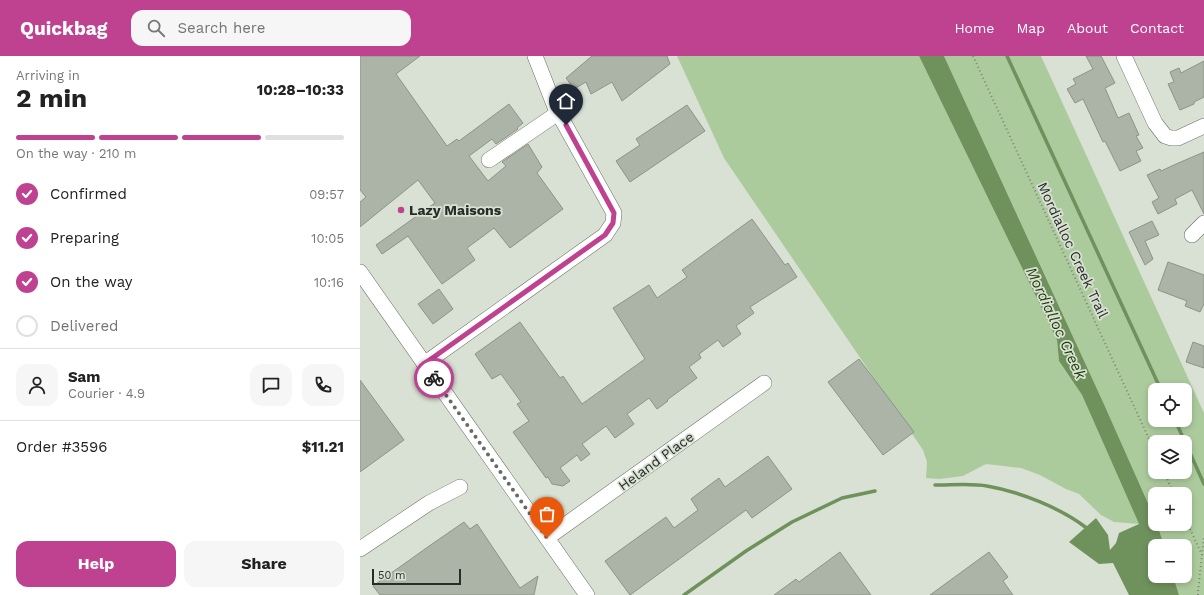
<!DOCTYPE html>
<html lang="en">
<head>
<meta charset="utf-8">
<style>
  :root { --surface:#fff; --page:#f6f6f6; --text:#222; --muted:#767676; --line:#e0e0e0; --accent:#bf4291 }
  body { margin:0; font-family:"Work Sans",sans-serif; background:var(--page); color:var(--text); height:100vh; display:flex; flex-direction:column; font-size:15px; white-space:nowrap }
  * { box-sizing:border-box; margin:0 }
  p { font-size:13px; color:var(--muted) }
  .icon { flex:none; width:22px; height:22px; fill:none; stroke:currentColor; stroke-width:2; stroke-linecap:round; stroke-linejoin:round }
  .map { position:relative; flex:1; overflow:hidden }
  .details { display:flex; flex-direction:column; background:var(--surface); width:360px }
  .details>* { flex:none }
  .buttons { position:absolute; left:788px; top:327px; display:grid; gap:8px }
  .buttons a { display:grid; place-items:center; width:44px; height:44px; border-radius:8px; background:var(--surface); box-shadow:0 2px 6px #0003; font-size:20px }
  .scale { position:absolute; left:12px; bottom:10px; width:89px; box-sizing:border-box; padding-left:4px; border:2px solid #282b27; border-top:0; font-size:11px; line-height:14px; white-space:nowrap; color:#282b27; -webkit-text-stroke:3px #d9e1d4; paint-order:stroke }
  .pin { position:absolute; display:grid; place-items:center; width:34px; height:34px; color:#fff; margin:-41px -17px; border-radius:50% 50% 50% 0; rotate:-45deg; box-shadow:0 0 4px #0007 }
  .pin .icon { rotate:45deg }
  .courier { position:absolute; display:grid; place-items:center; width:40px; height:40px; margin:-20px; border:3px solid #bf4291; border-radius:50%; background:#fff; color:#222; box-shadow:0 1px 5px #0007 }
  .head em { font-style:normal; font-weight:700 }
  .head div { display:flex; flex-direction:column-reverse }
  .head { display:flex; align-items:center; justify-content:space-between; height:68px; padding:0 16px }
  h1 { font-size:26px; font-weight:700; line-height:30px }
  .bar { display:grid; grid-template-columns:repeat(4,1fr); gap:6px 4px; align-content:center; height:48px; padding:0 16px }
  .bar i { height:5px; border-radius:3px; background:var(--line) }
  .bar .selected { background:var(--accent) }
  .bar p { grid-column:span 4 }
  .line { display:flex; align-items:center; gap:10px; padding:0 16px; border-top:1px solid var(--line) }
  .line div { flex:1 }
  .round { display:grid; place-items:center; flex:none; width:42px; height:42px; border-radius:12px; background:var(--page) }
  ol { padding:0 16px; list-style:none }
  li { display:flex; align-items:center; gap:12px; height:44px }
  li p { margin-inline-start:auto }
  li .icon { padding:4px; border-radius:50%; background:var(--accent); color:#fff; stroke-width:4 }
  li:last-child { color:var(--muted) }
  li i { width:22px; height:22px; border:2px solid var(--line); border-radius:50% }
  .button { display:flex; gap:8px; margin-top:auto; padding:8px 16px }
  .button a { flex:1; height:46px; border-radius:12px; background:var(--accent); color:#fff; font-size:16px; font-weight:700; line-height:46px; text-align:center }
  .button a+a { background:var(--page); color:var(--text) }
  header { display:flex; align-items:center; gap:24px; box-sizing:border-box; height:56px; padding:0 20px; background:var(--accent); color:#fff }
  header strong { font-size:19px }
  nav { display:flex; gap:22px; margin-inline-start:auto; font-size:14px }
  .search { width:280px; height:36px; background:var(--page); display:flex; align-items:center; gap:10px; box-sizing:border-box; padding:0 14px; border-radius:12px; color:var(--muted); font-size:15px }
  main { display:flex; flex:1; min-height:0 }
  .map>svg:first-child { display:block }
  .green { fill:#accb9d; fill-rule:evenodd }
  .water { fill:#6f925d }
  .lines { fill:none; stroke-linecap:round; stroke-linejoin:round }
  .stream { stroke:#6f925d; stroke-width:3.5 }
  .building { fill:#acb4a8; stroke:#8c9488 }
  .minor-casing { stroke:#687065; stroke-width:16 }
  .path { stroke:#7c827a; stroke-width:2; stroke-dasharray:1 3; stroke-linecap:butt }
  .minor { stroke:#fff; stroke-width:15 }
  .done { stroke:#666b64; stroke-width:4; stroke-dasharray:0 7.2 }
  .route { stroke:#bf4291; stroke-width:5 }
  .poi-dot { fill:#bf4291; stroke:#d9e1d4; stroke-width:1.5 }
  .labels { text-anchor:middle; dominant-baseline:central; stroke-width:3.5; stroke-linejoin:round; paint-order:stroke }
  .poi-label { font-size:14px; font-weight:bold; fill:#282b27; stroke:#d9e1d4; text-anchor:start }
  .street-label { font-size:14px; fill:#282b27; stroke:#d9e1d4 }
  .water-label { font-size:15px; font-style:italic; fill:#1a3c00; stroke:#d9e1d4 }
</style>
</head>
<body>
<header>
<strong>Quickbag</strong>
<div class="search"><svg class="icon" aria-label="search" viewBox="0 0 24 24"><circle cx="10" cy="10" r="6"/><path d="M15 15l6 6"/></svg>Search here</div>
<nav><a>Home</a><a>Map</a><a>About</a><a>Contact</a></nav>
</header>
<main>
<section class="details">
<div class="head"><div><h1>2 min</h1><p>Arriving in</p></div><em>10:28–10:33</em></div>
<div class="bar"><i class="selected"></i><i class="selected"></i><i class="selected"></i><i></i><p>On the way · 210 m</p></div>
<ol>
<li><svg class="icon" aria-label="check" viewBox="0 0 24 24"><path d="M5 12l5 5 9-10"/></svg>Confirmed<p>09:57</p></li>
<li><svg class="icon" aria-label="check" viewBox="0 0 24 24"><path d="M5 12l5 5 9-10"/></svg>Preparing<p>10:05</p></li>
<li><svg class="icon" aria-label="check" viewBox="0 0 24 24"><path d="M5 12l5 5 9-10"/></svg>On the way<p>10:16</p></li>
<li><i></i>Delivered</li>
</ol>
<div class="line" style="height:72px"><a class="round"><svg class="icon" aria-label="person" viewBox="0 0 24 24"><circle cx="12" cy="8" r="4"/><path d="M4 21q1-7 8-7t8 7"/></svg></a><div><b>Sam</b><p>Courier · 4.9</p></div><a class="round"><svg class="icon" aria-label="chat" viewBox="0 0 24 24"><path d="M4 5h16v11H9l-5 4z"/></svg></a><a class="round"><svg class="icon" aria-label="phone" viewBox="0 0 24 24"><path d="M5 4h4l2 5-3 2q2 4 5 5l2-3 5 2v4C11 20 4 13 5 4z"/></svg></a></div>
<div class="line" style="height:52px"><div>Order #3596</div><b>$11.21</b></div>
<div class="button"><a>Help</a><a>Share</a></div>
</section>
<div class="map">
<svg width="844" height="539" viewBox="0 0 844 539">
  <rect width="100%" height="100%" fill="#d9e1d4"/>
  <!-- green -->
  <g class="green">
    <path d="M 317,0 L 559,0 L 697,284 L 699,305 L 722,339 L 779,468 L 754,466 L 741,459 L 719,438 L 706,433 L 680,419 L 661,412 L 626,408 L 603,420 L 579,423 L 566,422 L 567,406 L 563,394 L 364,102 Z"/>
    <path d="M 584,0 L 681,0 L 844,357 L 844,539 L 819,539 L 813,520 L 825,520 L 825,490 L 803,490 L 797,468 L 825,468 L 825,438 L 795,438 L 795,463 L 743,346 ZM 795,334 L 825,334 L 825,364 L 795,364 ZM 795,386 L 825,386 L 825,416 L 795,416 Z"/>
  </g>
  <!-- water -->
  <path class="water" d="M 559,0 L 584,0 L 743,346 L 795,463 L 795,468 L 797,468 L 804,490 L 795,490 L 795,520 L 813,520 L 819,539 L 769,539 L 753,507 L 739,508 L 709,486 L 736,462 L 748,479 L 750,494 L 756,487 L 759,477 L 779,468 L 722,339 L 699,305 L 697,284 Z"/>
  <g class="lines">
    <!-- stream -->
    <g class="stream">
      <path d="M 647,0 L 801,334"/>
      <path d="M 815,364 L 825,386"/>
      <path d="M 825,386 L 844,428"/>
      <path d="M 575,429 C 591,429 613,427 627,430 C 661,436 701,452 728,473"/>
      <path d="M 324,539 L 386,495 L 432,466 L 482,442 L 515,435"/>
    </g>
  </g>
  <!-- building -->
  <g class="building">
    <path d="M 0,0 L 60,0 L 36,18 L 87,90 L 97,83 L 99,85 L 149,48 L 163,67 L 157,72 L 158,73 L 136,88 L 132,83 L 109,100 L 128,125 L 146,110 L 142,106 L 168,88 L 182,111 L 177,117 L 203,153 L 150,192 L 134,172 L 107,192 L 115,204 L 82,228 L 48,180 L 22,198 L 16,189 L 75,147 L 58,124 L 0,171 L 0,146 L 6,141 L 0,134 Z"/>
    <path d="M 232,0 L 307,0 L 310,8 L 262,45 L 252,26 L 231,38 L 226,26 L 214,33 L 206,22 Z"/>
    <path d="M 726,0 L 741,0 L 755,27 L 745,32 L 758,62 L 769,57 L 779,79 L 776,80 L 783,92 L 776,95 L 781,105 L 760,115 L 745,85 L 743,86 L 723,43 L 715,47 L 707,33 L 716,28 L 713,23 L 733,13 Z"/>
    <path d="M 844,5 L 844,41 L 834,46 L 834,48 L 820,54 L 808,28 L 814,26 L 810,16 L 819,12 L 821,17 Z"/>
    <path d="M 327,49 L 345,75 L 270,126 L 256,105 L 280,89 L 276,83 Z"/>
    <path d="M 844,96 L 844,158 L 832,134 L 815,143 L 817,148 L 798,158 L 792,146 L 799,142 L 787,119 L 800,113 L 801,115 L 816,108 Z"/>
    <path d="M 392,163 L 425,209 L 428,207 L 437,221 L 390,251 L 394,257 L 376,270 L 381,278 L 363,291 L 358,284 L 339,298 L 341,302 L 329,311 L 337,322 L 307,344 L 308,345 L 297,353 L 289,342 L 267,358 L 274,368 L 255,382 L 246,370 L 222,388 L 230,398 L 221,405 L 217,399 L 200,412 L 210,425 L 203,430 L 192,428 L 188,421 L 186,422 L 153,376 L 169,365 L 157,348 L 161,346 L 141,318 L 132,323 L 115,298 L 160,266 L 200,322 L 203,320 L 222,348 L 285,303 L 253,252 L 289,229 L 297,242 L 327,221 L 322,214 Z"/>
    <path d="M 792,165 L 799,179 L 785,185 L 793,203 L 785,209 L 769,176 Z"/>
    <path d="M 808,206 L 844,219 L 844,248 L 840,256 L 825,250 L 827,245 L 798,234 Z"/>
    <path d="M 79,233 L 93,253 L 73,268 L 58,248 Z"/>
    <path d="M 833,286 L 844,290 L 844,312 L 826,306 Z"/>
    <path d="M 499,303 L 554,376 L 523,399 L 468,326 Z"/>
    <path d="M 0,324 L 44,384 L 0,416 Z"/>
    <path d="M 408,400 L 432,433 L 392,462 L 386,454 L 270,539 L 245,505 L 306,461 L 314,472 L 338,454 L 331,443 L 359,422 L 365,431 Z"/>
    <path d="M 104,466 L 110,473 L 117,468 L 160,532 L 178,520 L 174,539 L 20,539 L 13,530 L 72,488 Z"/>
    <path d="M 480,496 L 511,539 L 414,539 L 436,523 L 439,526 Z"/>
    <path d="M 629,496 L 648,521 L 643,525 L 653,539 L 570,539 Z"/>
  </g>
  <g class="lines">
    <defs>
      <g id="minor">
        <path d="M 764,0 L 795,67 L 805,80 L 811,82 L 818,82 L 844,70"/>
        <path d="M 129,104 L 198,57"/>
        <path d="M 832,179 L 844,167"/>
        <path d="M 0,216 L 227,539"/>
        <path d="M 64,308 L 245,179 L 253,167 L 254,157 L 195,51 L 175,0"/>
        <path d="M 187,482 L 404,327"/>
        <path d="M 0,493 L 69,447 L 100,431"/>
      </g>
    </defs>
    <!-- minor casing -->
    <use href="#minor" class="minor-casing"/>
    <!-- path -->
    <g class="path">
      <path d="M 613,0 L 795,396"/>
      <path d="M 804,416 L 814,438"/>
      <path d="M 825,462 L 842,499"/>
      <path d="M 838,539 L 838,536 L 844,480"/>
    </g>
    <!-- minor -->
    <use href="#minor" class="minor"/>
  </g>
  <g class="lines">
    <!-- done -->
    <path class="done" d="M 74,322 L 187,482"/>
    <!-- route -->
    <path class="route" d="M 74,322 L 64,308 L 245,179 L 253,167 L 254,157 L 206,69"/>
  </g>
  <!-- markers -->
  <circle class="poi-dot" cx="41" cy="154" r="4"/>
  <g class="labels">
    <!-- poi labels -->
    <g class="poi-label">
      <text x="49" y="154">Lazy Maisons</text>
    </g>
    <!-- street labels -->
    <g class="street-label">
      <text transform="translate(713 194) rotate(65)">Mordialloc Creek Trail</text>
      <text transform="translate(296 405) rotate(-36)">Heland Place</text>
    </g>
    <!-- water labels -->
    <g class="water-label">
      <text transform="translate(696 267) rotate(65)">Mordialloc Creek</text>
    </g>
  </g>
</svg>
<div class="buttons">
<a><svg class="icon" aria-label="locate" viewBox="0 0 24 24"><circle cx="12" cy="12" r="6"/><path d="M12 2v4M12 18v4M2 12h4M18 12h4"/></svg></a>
<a><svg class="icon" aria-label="layers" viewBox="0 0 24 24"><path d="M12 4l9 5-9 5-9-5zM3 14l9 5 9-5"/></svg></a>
<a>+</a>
<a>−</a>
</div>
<div class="scale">50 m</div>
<div class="pin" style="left:187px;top:482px;background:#ea580c"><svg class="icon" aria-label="bag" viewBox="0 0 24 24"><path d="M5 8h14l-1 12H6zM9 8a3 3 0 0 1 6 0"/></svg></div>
<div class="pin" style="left:206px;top:69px;background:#1f2937"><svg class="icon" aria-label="home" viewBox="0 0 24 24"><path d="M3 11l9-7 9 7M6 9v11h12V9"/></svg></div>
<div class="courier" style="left:74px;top:322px"><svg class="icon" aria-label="bike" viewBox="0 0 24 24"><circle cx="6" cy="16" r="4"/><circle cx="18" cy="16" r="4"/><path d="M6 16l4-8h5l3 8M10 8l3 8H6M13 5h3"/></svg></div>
</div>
</main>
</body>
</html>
